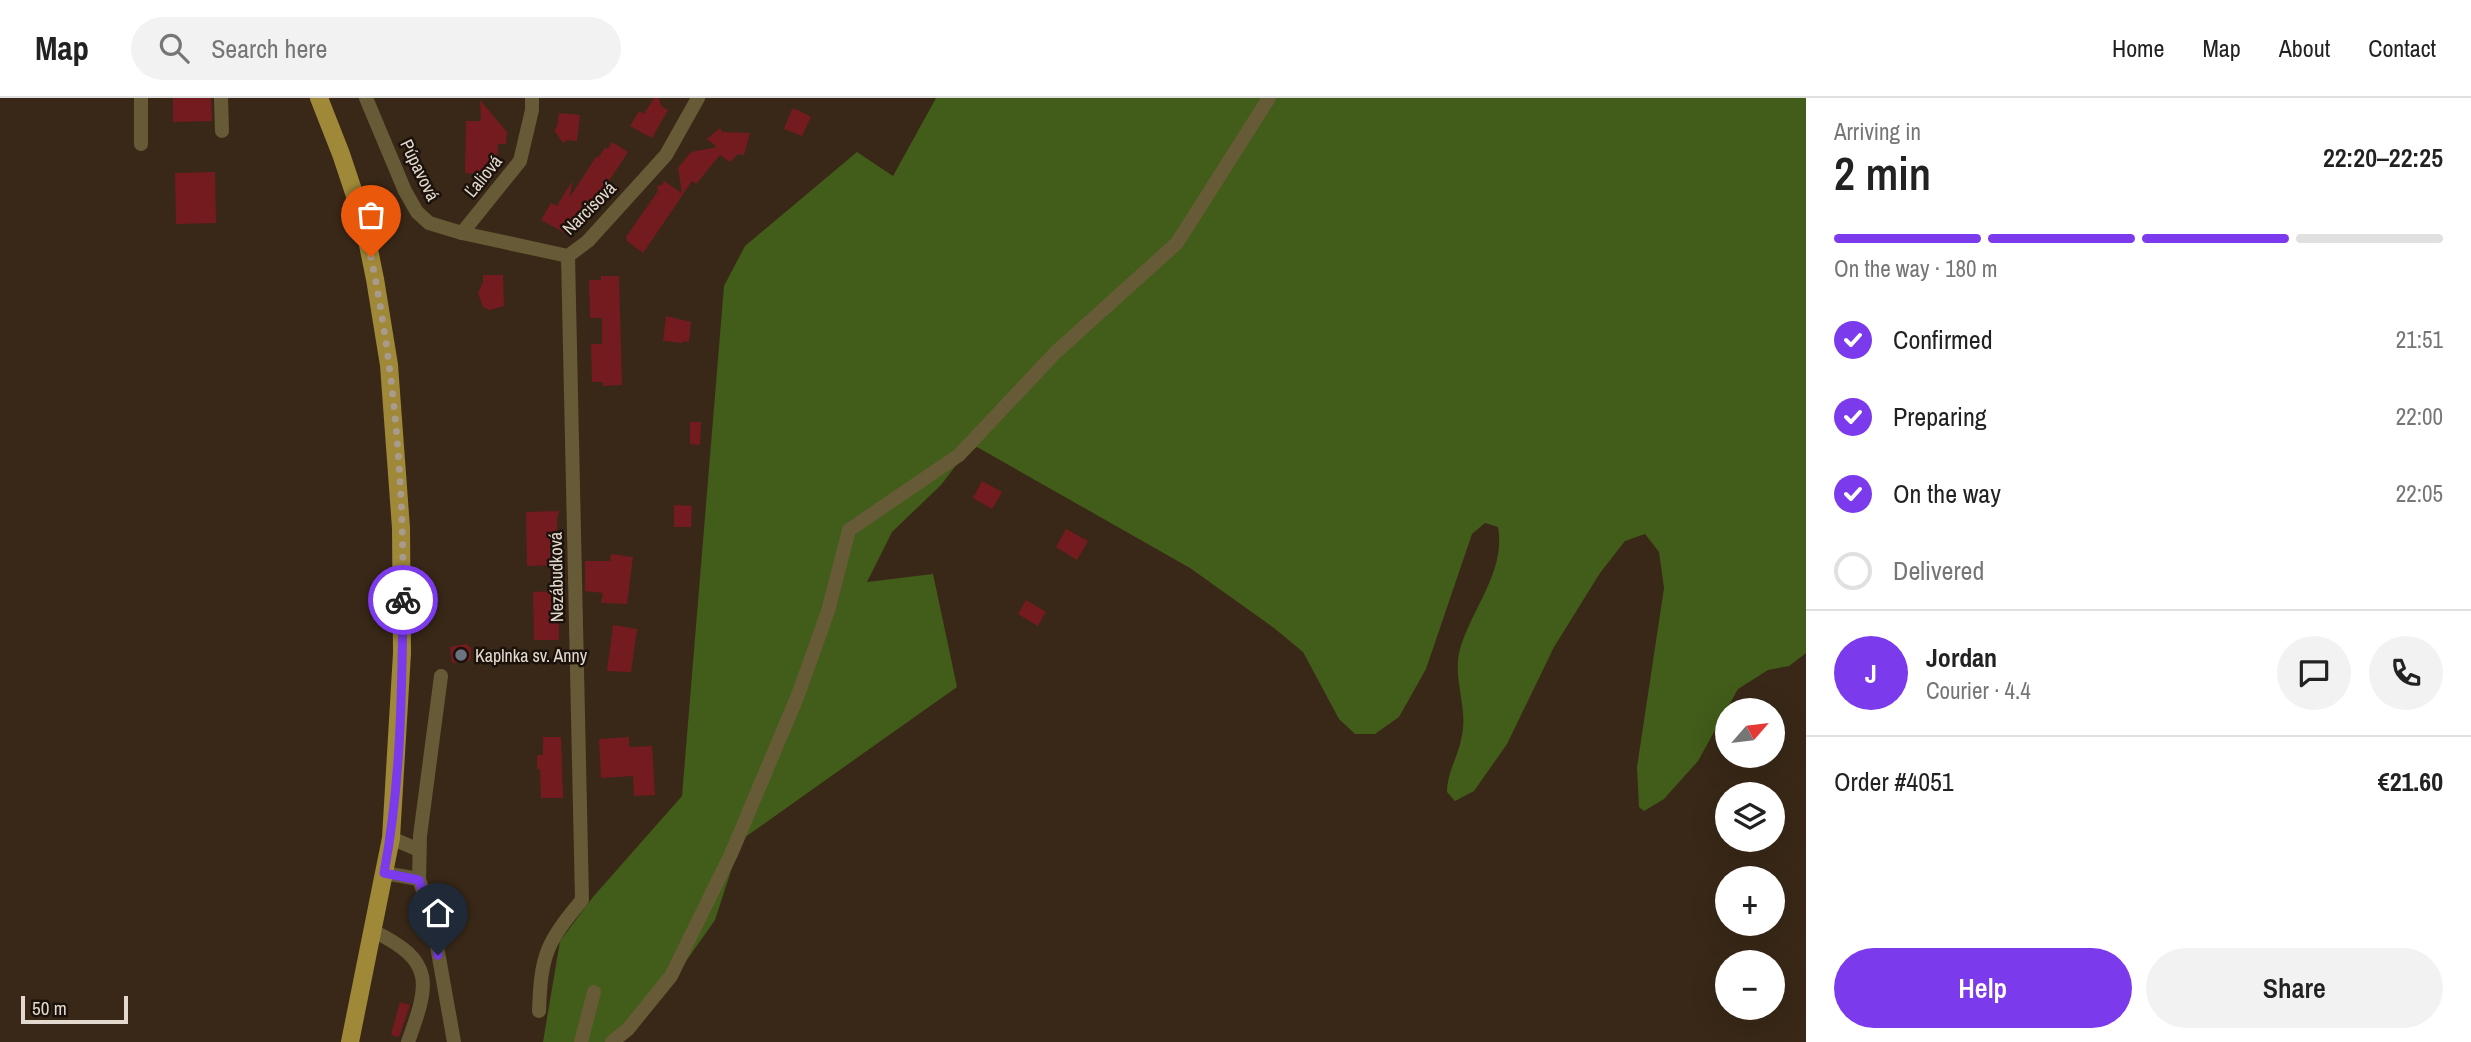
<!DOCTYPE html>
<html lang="en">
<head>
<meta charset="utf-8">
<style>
  :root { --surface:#fff; --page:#f2f2f2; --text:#222; --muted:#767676; --line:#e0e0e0; --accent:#7c3aed }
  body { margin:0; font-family:"Archivo Narrow",sans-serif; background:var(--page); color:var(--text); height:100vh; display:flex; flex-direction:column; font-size:26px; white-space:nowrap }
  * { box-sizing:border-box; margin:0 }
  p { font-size:23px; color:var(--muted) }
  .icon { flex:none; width:38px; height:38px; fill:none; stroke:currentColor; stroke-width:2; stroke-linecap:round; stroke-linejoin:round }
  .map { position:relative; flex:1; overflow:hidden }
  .sheet { display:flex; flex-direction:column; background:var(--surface); width:665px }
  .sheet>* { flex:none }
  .needle { width:46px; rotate:62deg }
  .controls { position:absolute; left:1715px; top:600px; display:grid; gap:14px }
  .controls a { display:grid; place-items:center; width:70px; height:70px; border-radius:50%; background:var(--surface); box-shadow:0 7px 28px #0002; font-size:35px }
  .scale { position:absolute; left:21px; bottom:18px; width:107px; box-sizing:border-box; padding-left:7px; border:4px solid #e4d9ce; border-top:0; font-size:19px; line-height:24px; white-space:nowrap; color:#e4d9ce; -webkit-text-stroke:5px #1a120b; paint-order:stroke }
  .pin { position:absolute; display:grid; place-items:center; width:60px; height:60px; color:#fff; margin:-72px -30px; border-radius:50% 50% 50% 0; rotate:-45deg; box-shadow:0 0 7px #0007 }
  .pin .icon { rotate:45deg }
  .courier { position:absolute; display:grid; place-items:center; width:70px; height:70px; margin:-35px; border:5px solid #7c3aed; border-radius:50%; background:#fff; color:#222; box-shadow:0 2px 9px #0007 }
  .summary em { font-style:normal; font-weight:600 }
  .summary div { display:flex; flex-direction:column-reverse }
  .summary { display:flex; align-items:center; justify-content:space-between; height:119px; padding:0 28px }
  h1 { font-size:46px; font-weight:600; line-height:52px }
  .bar { display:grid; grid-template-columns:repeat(4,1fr); gap:10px 7px; align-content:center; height:84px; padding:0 28px }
  .bar i { height:9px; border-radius:5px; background:var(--line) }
  .bar .active { background:var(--accent) }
  .bar p { grid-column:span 4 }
  .line { display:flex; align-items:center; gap:18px; padding:0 28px; border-top:2px solid var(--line) }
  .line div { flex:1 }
  .round { display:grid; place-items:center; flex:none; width:74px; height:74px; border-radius:37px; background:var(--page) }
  ol { padding:0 28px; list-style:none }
  li { display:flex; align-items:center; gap:21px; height:77px }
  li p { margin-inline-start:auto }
  li .icon { padding:7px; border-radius:50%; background:var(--accent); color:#fff; stroke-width:4 }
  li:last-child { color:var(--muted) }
  li i { width:38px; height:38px; border:4px solid var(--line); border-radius:50% }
  .cta { display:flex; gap:14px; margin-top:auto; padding:14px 28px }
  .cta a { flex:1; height:80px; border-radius:42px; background:var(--accent); color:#fff; font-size:28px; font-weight:600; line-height:80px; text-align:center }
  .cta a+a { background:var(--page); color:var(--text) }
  header { display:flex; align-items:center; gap:42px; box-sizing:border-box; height:98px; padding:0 35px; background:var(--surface); border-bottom:2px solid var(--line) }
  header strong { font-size:33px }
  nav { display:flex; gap:38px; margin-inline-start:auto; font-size:24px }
  .search { width:490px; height:63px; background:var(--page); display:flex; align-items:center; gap:18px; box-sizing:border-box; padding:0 24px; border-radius:38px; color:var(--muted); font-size:26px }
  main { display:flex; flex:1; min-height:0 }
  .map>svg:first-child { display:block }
  .green { fill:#425c1a }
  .building { fill:#741b1f }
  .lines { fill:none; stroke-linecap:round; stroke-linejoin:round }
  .minor { stroke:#665b36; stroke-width:14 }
  .major { stroke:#9f8837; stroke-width:18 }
  .done { stroke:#a89b8e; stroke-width:7; stroke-dasharray:0 12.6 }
  .route { stroke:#7c3aed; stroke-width:9 }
  .worship-dot { fill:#6b7280; stroke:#1a120b; stroke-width:2.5 }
  .labels { text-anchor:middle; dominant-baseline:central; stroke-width:5; stroke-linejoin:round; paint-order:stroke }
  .street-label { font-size:18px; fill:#e4d9ce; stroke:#1a120b }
  .poi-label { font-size:18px; fill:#e4d9ce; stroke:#1a120b; text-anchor:start }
</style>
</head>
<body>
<header>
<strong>Map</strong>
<div class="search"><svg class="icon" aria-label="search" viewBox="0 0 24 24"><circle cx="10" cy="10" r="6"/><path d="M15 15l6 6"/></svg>Search here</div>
<nav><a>Home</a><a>Map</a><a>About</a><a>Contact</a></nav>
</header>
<main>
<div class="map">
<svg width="1806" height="944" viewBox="0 0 1806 944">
  <rect width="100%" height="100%" fill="#392817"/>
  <!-- green -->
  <path class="green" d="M 936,0 L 1806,0 L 1806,555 L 1789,568 L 1768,572 L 1738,591 L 1698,663 L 1664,701 L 1644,713 L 1639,709 L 1637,669 L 1664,490 L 1659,454 L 1645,436 L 1625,443 L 1600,475 L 1554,549 L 1507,646 L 1474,693 L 1455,703 L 1447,694 C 1447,674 1459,657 1462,637 C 1468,609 1452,579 1460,551 C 1472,510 1506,473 1498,429 L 1485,425 L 1472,436 L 1426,571 L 1399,619 L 1375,636 L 1355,636 L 1339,621 L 1303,554 L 1274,530 L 1190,470 L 977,349 L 964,357 L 941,387 L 892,434 L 867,484 L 933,476 L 957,589 L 741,742 L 715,822 L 665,893 L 611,944 L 543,944 L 560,843 L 593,799 L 682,698 L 724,188 L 745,148 L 857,54 L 893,78 Z"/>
  <!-- building -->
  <g class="building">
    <path d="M 173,0 L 211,0 L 212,23 L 173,24 Z"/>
    <path d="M 654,0 L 659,0 L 661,8 L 668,12 L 652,40 L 630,28 L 639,13 L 644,16 Z"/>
    <path d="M 480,2 L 507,34 L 506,46 L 498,46 L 497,75 L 490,74 L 490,76 L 465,75 L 466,23 L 481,23 Z"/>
    <path d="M 792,11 L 798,12 L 811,19 L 802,38 L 784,31 Z"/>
    <path d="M 559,15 L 580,17 L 577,43 L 567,42 L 563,45 L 554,32 L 557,29 Z"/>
    <path d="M 720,30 L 722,34 L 750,35 L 744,57 L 738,56 L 730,64 L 720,57 L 696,86 L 692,83 L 643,155 L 627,143 L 626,139 L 658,93 L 657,88 L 662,87 L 664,83 L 682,95 L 678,70 L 691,54 L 717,49 L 707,41 Z"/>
    <path d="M 612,44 L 628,54 L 590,112 L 583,107 L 565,135 L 541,122 L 551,105 L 557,108 L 572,83 L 570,99 L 596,59 L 598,60 L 605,50 L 608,51 Z"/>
    <path d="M 215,74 L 216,125 L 176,126 L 175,75 Z"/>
    <path d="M 483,177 L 503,177 L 504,208 L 490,212 L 483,209 L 478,195 L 483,184 Z"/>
    <path d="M 601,178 L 619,178 L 622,287 L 603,288 L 603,284 L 592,284 L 591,246 L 602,246 L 602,220 L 590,220 L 589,182 L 601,182 Z"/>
    <path d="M 666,218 L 691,224 L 689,244 L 683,243 L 683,245 L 663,243 Z"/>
    <path d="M 690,324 L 701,324 L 700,347 L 690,346 Z"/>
    <path d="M 982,383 L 1002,394 L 992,411 L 973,400 Z"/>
    <path d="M 674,407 L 692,408 L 691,429 L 674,429 Z"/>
    <path d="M 559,413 L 557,421 L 558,467 L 527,468 L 526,414 Z"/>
    <path d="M 1066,431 L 1088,443 L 1077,462 L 1056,449 Z"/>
    <path d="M 611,456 L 633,459 L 627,506 L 601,505 L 603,495 L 585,493 L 585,463 L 610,463 Z"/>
    <path d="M 558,493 L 559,542 L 534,542 L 533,494 Z"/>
    <path d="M 1026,502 L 1046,514 L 1038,528 L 1018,516 Z"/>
    <path d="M 613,527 L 637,531 L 631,574 L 607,573 Z"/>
    <path d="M 466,546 L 471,550 L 471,560 L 469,563 L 452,565 L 450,549 Z"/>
    <path d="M 543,639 L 561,639 L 563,700 L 541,700 L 540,671 L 537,671 L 537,657 L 543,657 Z"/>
    <path d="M 629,639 L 629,649 L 652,648 L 655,697 L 634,698 L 633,678 L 601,680 L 599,641 Z"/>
    <path d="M 400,904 L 410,907 L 399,939 L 391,937 Z"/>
  </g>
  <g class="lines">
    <!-- minor -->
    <g class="minor">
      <path d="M 141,0 L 141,46"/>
      <path d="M 221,0 L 222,33"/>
      <path d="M 366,0 L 405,93 L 417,114 L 429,125 L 462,135 L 568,158 L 588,143 L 666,57 L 698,0"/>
      <path d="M 462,135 L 520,63 L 532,12 L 532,0"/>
      <path d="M 391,740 L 419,752"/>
      <path d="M 384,775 L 419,781 L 432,820 L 454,944"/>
      <path d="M 419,781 L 420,738 L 441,578"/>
      <path d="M 373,833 C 436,863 429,886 408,944"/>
      <path d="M 539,913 C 541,857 546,845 582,802 L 568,158"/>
      <path d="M 581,944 L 594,894"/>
      <path d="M 612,944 L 628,931 L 671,878 L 731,756 L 798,597 L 828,513 L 849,432 L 959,357 L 1056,254 L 1177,145 L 1269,0"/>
    </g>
    <!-- major -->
    <path class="major" d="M 319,0 L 341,56 L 355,98 L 366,137 L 375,181 L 389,267 L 401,430 L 402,555 L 391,740 L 350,944"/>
  </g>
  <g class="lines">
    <!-- done -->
    <path class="done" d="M 371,159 C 394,271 404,387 403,502"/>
    <!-- route -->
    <path class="route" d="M 403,502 C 402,592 401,686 384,775 L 419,782 L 432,820 L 438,857"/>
  </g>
  <!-- markers -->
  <circle class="worship-dot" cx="461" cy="557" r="7"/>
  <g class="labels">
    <!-- street labels -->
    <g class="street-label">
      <text transform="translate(420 72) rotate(64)">Púpavová</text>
      <text transform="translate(483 78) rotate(-51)">Ľaliová</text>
      <text transform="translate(589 110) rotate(-45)">Narcisová</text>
      <text transform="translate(556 479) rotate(-91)">Nezábudková</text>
    </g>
    <!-- poi labels -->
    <g class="poi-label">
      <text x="475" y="557">Kaplnka sv. Anny</text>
    </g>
  </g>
</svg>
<div class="controls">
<a><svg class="needle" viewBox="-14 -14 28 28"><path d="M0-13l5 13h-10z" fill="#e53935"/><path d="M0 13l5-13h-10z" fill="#767676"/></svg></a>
<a><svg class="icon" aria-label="layers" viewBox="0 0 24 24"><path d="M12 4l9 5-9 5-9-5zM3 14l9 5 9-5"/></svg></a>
<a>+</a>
<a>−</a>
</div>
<div class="scale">50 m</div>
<div class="pin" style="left:371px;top:159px;background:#ea580c"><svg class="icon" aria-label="bag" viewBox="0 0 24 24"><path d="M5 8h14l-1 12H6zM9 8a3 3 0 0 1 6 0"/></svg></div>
<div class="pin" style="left:438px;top:857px;background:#1f2937"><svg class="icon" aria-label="home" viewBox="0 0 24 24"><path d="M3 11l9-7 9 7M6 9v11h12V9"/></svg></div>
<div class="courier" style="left:403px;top:502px"><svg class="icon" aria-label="bike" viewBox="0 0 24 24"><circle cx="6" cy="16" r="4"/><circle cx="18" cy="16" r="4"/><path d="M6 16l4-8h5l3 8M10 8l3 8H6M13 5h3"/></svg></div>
</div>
<section class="sheet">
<div class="summary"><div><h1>2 min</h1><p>Arriving in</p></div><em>22:20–22:25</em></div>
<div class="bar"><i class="active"></i><i class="active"></i><i class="active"></i><i></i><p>On the way · 180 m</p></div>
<ol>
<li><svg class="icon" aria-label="check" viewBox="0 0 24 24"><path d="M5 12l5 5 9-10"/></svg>Confirmed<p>21:51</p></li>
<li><svg class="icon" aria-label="check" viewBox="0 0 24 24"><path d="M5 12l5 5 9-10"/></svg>Preparing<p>22:00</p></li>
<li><svg class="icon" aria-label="check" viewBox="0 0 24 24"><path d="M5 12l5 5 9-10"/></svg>On the way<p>22:05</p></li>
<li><i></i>Delivered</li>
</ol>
<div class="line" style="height:126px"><b class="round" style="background:var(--accent);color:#fff">J</b><div><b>Jordan</b><p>Courier · 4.4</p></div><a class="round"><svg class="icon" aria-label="chat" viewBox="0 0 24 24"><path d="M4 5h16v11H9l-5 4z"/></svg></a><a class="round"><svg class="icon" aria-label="phone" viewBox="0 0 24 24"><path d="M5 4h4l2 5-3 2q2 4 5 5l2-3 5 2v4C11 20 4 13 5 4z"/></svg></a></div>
<div class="line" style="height:91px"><div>Order #4051</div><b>€21.60</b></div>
<div class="cta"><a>Help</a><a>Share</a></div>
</section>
</main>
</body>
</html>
